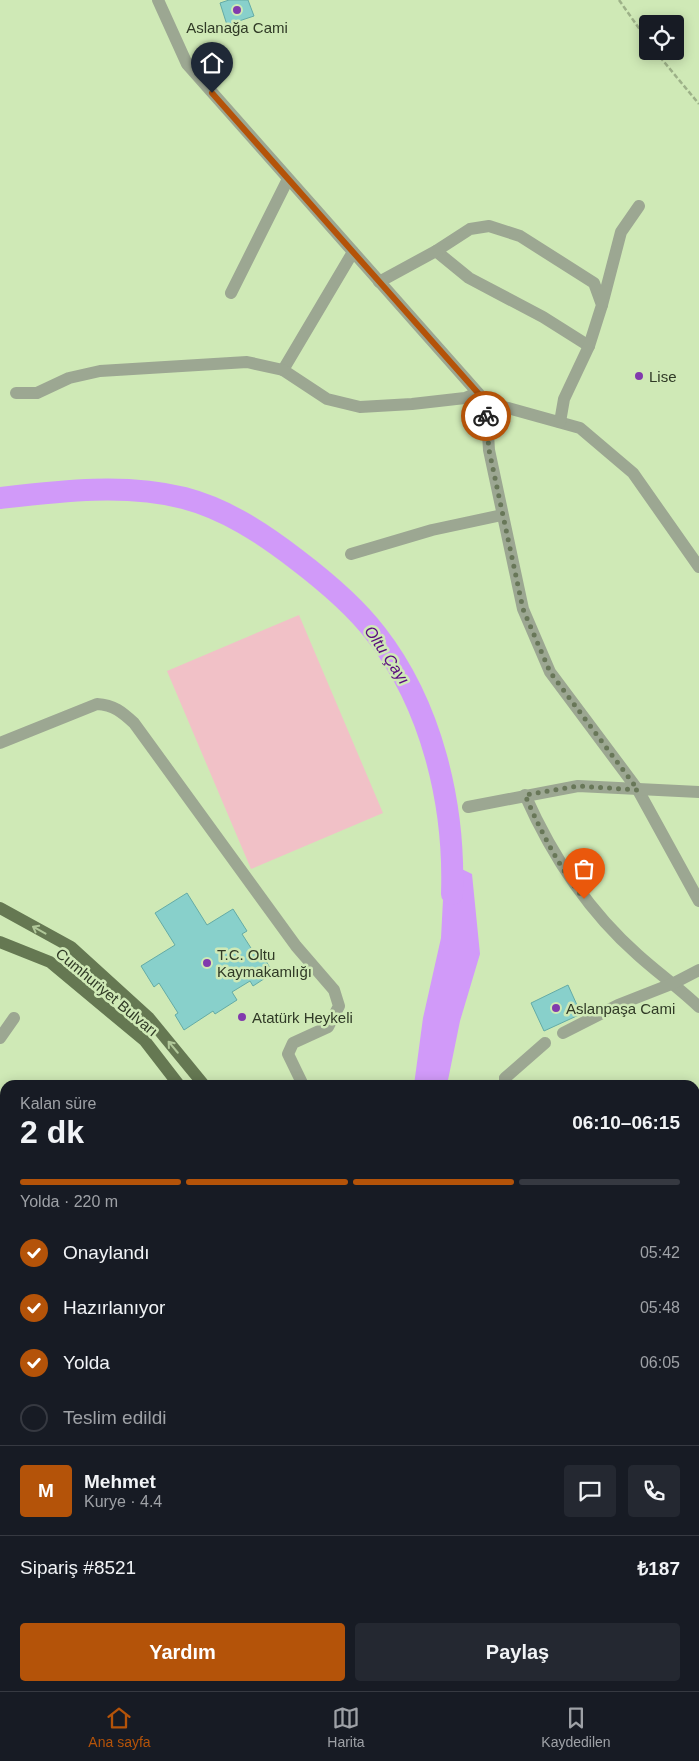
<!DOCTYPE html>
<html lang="tr">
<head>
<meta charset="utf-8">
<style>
  :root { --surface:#171b24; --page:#242831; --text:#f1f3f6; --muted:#9ea1a6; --line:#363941; --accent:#b45309 }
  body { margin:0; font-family:Helvetica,sans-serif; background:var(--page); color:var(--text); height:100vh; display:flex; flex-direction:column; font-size:19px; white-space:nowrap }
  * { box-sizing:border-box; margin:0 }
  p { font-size:16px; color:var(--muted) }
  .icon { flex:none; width:28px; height:28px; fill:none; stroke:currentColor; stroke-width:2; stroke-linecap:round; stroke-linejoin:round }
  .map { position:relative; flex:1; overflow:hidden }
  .details { position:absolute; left:0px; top:1080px; width:700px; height:611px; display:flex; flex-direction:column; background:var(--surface); border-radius:15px 15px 0 0; box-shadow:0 2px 12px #0003 }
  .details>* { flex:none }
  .fabs { position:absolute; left:639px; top:15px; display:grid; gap:10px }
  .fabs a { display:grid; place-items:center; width:45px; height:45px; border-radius:5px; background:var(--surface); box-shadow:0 2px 12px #0003; font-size:25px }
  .pin { position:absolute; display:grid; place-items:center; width:42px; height:42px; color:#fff; margin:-51px -21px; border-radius:50% 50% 50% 0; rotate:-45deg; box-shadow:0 0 5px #0007 }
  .pin .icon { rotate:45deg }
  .courier { position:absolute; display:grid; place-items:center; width:50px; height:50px; margin:-25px; border:4px solid #b45309; border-radius:50%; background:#fff; color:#222; box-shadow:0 1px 6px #0007 }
  .summary em { font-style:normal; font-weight:600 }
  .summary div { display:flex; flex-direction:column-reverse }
  .summary { display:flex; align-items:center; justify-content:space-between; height:85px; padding:0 20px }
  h1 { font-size:32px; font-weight:600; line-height:38px }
  .bar { display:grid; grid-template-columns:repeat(4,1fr); gap:8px 5px; align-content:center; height:60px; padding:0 20px }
  .bar i { height:6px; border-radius:4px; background:var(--line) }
  .bar .current { background:var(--accent) }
  .bar p { grid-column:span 4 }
  .line { display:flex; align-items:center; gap:12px; padding:0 20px; border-top:1px solid var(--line) }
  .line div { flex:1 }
  .round { display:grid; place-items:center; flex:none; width:52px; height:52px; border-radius:5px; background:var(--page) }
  ol { padding:0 20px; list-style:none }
  li { display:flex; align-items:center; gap:15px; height:55px }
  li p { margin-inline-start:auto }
  li .icon { padding:5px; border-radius:50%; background:var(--accent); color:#fff; stroke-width:4 }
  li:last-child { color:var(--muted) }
  li i { width:28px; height:28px; border:2px solid var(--line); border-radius:50% }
  .action { display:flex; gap:10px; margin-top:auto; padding:10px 20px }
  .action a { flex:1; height:58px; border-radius:5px; background:var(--accent); color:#fff; font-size:20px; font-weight:600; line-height:58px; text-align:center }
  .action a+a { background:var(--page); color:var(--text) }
  .menu { display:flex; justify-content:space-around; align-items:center; height:70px; border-top:1px solid var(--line); background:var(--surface); font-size:14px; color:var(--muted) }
  .menu a { display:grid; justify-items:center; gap:2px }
  .menu .current { color:var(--accent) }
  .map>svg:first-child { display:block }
  .green { fill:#f1c1c7 }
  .water { fill:#d19af9 }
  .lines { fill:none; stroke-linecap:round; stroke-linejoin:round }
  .river { stroke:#d19af9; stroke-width:22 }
  .building { fill:#88d0cb; stroke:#64aba6 }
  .path { stroke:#9db188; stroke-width:2.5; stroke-dasharray:5 2.5; stroke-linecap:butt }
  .minor { stroke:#9ca792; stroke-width:12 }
  .major { stroke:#657852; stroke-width:12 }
  .oneway { stroke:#afc798 }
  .done { stroke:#687758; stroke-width:5; stroke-dasharray:0 9 }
  .route { stroke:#b45309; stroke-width:6 }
  .poi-dot { fill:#813aad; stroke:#cfe9b6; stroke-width:2 }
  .labels { text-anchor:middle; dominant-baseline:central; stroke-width:5; stroke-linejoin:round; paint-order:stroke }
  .poi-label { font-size:15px; fill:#303a26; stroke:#cfe9b6; text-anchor:start }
  .street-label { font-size:15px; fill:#303a26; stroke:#cfe9b6 }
  .water-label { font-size:16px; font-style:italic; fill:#590a7f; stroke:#cfe9b6 }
</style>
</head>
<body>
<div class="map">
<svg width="699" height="1691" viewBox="0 0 699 1691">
  <rect width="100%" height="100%" fill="#cfe9b6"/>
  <!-- green -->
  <path class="green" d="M 299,615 L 383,813 L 251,869 L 167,671 Z"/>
  <!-- water -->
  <path class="water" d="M 445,861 L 472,874 L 480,954 L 460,1021 L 447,1085 L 414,1085 L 423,1018 L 441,938 Z"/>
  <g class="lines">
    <!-- river -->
    <path class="river" d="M 0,498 C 60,491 125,483 184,498 C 226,509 262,533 296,559 C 325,581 354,605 376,634 C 432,706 455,804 452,894"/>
  </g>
  <!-- building -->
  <g class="building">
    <path d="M 229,0 L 248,0 L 254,16 L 227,25 L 220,3 Z"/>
    <path d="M 187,893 L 207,925 L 233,909 L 247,931 L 242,934 L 258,959 L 263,956 L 273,973 L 253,986 L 250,981 L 232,992 L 237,1000 L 215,1014 L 213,1011 L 184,1030 L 175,1015 L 178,1013 L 159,983 L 154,987 L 141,966 L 175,945 L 155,913 Z"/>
    <path d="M 568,985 L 581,1014 L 544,1031 L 531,1003 Z"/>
  </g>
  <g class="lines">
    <!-- path -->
    <g class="path">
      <path d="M 619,0 L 648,41"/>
      <path d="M 655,51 L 699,104"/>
    </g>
    <!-- minor -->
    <g class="minor">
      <path d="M 158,0 L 187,64 L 486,402 L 580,428 L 633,473 L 699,567"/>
      <path d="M 436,251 L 469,278 L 543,317 L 589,346"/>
      <path d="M 379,282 L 436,251 L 470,229 L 489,226 L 520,236 L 594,283 L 602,305 L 589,346 L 564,399 L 560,422"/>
      <path d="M 231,293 L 288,179"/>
      <path d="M 602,305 L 621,232 L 639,206"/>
      <path d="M 283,370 L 353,252"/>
      <path d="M 16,393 L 37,393 L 69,378 L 100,371 L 247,362 L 283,370 L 327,399 L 360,407 L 412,404 L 465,398 L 477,393"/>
      <path d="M 486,402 L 489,450 L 523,609 L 550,672 L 638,790 L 699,901"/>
      <path d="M 351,554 L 432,530 L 502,515"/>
      <path d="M 0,743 L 97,704 C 114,705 122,712 134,723 L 296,946 L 334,990 L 339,1006 L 328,1027 L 293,1043 L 288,1054 L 303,1085"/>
      <path d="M 525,795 C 552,856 587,910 638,955 C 658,973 679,988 699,1007"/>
      <path d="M 468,807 L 578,786 L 699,792"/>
      <path d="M 563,1033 L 618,1005 L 674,983 L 699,970"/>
      <path d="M 0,1038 L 14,1018"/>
      <path d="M 505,1085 L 505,1078 L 545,1043"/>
      <path d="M 695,1133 L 699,1132"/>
      <path d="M 695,1147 L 699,1156"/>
      <path d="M 695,1268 L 699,1267"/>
      <path d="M 0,1373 L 5,1377"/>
      <path d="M 695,1379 L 699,1378"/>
      <path d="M 0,1453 L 5,1448"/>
      <path d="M 695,1453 L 699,1456"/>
      <path d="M 0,1467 L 5,1470"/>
      <path d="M 695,1585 L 699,1587"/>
      <path d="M 0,1615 L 5,1611"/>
      <path d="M 169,1686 L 170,1691"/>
      <path d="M 315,1686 L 317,1691"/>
      <path d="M 415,1686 L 417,1691"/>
    </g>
    <!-- major -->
    <g class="major">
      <path d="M 0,908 L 71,947 L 149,1018 L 204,1085"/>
      <path d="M 0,942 L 50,962 L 145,1041 L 179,1085"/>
      <path d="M 553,1686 L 559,1691"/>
      <path d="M 584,1686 L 591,1691"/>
    </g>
  </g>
  <!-- one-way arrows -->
  <defs><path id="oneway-shaft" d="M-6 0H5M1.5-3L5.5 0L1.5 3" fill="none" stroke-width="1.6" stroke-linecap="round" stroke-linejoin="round" transform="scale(1.25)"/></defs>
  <g class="oneway">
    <use href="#oneway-shaft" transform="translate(39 930) rotate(-151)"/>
    <use href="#oneway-shaft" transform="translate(173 1047) rotate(-130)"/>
  </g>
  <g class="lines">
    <!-- done -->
    <path class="done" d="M 486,416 L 489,450 L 523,609 L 550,672 L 638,790 L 578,786 L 525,795 C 541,832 559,867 584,899"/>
    <!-- route -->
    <path class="route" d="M 212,93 L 486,402 L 486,416"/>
  </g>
  <!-- markers -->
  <g class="poi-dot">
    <circle cx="237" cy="10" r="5"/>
    <circle cx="639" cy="376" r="5"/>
    <circle cx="207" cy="963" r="5"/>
    <circle cx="556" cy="1008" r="5"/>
    <circle cx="242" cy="1017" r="5"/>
  </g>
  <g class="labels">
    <!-- poi labels -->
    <g class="poi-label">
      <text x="237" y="27" text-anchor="middle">Aslanağa Cami</text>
      <text x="649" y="376">Lise</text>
      <text x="217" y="954">T.C. Oltu<tspan x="217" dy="17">Kaymakamlığı</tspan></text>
      <text x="566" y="1008">Aslanpaşa Cami</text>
      <text x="252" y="1017">Atatürk Heykeli</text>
    </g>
    <!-- street labels -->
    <g class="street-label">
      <text transform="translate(107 992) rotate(40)">Cumhuriyet Bulvarı</text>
    </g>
    <!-- water labels -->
    <g class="water-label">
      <text transform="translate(387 655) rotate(56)">Oltu Çayı</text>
    </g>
  </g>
</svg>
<div class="fabs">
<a><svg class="icon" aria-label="locate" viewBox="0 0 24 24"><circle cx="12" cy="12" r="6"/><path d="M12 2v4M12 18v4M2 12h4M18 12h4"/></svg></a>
</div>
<div class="pin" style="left:584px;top:899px;background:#ea580c"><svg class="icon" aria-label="bag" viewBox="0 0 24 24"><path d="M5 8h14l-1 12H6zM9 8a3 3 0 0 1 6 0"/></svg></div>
<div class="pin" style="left:212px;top:93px;background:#1f2937"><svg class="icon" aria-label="home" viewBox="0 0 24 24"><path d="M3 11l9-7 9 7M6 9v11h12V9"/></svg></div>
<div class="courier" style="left:486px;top:416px"><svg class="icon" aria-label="bike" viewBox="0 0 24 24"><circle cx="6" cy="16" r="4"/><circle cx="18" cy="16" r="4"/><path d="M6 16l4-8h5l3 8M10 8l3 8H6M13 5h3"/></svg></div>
<section class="details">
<div class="summary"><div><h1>2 dk</h1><p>Kalan süre</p></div><em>06:10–06:15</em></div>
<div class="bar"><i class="current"></i><i class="current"></i><i class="current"></i><i></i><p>Yolda · 220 m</p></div>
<ol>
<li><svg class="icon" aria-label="check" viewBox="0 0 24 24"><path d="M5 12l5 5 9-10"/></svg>Onaylandı<p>05:42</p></li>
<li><svg class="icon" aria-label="check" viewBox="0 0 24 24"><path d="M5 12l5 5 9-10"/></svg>Hazırlanıyor<p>05:48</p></li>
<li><svg class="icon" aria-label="check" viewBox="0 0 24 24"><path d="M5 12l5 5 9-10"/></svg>Yolda<p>06:05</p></li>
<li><i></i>Teslim edildi</li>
</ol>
<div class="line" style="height:90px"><b class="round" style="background:var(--accent);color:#fff">M</b><div><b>Mehmet</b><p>Kurye · 4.4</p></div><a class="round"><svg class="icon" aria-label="chat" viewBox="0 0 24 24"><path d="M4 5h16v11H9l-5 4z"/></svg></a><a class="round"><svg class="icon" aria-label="phone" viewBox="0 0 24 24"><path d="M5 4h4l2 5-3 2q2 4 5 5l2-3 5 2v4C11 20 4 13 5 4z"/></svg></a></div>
<div class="line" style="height:65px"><div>Sipariş #8521</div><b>₺187</b></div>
<div class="action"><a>Yardım</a><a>Paylaş</a></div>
</section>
</div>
<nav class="menu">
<a class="current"><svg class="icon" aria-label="home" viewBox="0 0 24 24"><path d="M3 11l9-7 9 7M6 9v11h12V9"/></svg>Ana sayfa</a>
<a><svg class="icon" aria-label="map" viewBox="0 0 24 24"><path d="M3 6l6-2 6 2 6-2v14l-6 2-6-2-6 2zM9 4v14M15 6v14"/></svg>Harita</a>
<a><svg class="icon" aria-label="saved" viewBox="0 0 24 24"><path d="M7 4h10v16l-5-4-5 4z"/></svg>Kaydedilen</a>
</nav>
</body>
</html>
